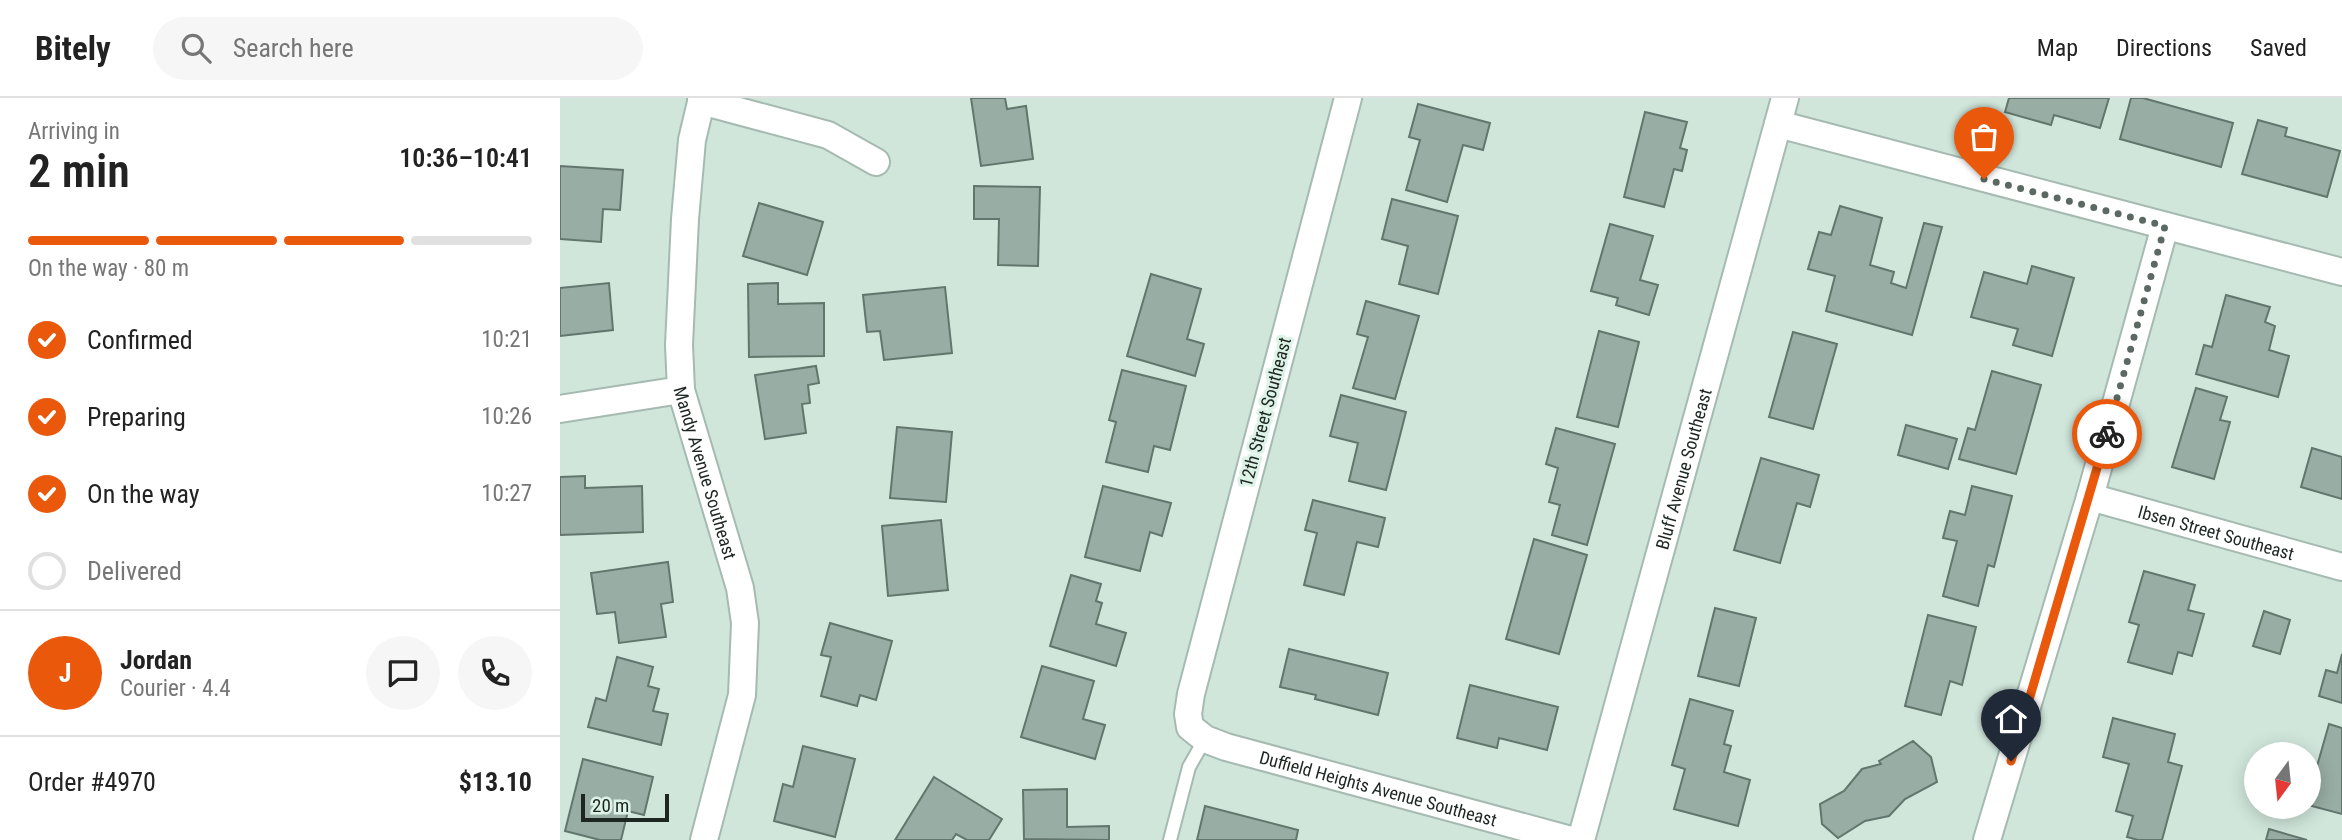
<!DOCTYPE html>
<html lang="en">
<head>
<meta charset="utf-8">
<style>
  :root { --surface:#fff; --page:#f6f6f6; --text:#222; --muted:#767676; --line:#e0e0e0; --accent:#ea580c }
  body { margin:0; font-family:"Roboto Condensed",sans-serif; background:var(--page); color:var(--text); height:100vh; display:flex; flex-direction:column; font-size:26px; white-space:nowrap }
  * { box-sizing:border-box; margin:0 }
  p { font-size:23px; color:var(--muted) }
  .icon { flex:none; width:38px; height:38px; fill:none; stroke:currentColor; stroke-width:2; stroke-linecap:round; stroke-linejoin:round }
  .map { position:relative; flex:1; overflow:hidden }
  .sheet { display:flex; flex-direction:column; background:var(--surface); width:560px }
  .sheet>* { flex:none }
  .needle { width:46px; rotate:195deg }
  .controls { position:absolute; left:1684px; top:644px; display:grid; gap:14px }
  .controls a { display:grid; place-items:center; width:77px; height:77px; border-radius:50%; background:var(--surface); box-shadow:0 4px 18px #0003; font-size:35px }
  .scale { position:absolute; left:21px; bottom:18px; width:88px; box-sizing:border-box; padding-left:7px; border:4px solid #1e2622; border-top:0; font-size:19px; line-height:24px; white-space:nowrap; color:#1e2622; -webkit-text-stroke:5px #ddf3e8; paint-order:stroke }
  .pin { position:absolute; display:grid; place-items:center; width:60px; height:60px; color:#fff; margin:-72px -30px; border-radius:50% 50% 50% 0; rotate:-45deg; box-shadow:0 0 7px #0007 }
  .pin .icon { rotate:45deg }
  .courier { position:absolute; display:grid; place-items:center; width:70px; height:70px; margin:-35px; border:5px solid #ea580c; border-radius:50%; background:#fff; color:#222; box-shadow:0 2px 9px #0007 }
  .summary em { font-style:normal; font-weight:600 }
  .summary div { display:flex; flex-direction:column-reverse }
  .summary { display:flex; align-items:center; justify-content:space-between; height:119px; padding:0 28px }
  h1 { font-size:46px; font-weight:600; line-height:52px }
  .bar { display:grid; grid-template-columns:repeat(4,1fr); gap:10px 7px; align-content:center; height:84px; padding:0 28px }
  .bar i { height:9px; border-radius:5px; background:var(--line) }
  .bar .active { background:var(--accent) }
  .bar p { grid-column:span 4 }
  .line { display:flex; align-items:center; gap:18px; padding:0 28px; border-top:2px solid var(--line) }
  .line div { flex:1 }
  .round { display:grid; place-items:center; flex:none; width:74px; height:74px; border-radius:37px; background:var(--page) }
  ol { padding:0 28px; list-style:none }
  li { display:flex; align-items:center; gap:21px; height:77px }
  li p { margin-inline-start:auto }
  li .icon { padding:7px; border-radius:50%; background:var(--accent); color:#fff; stroke-width:4 }
  li:last-child { color:var(--muted) }
  li i { width:38px; height:38px; border:4px solid var(--line); border-radius:50% }
  header { display:flex; align-items:center; gap:42px; box-sizing:border-box; height:98px; padding:0 35px; background:var(--surface); border-bottom:2px solid var(--line) }
  header strong { font-size:33px }
  nav { display:flex; gap:38px; margin-inline-start:auto; font-size:24px }
  .search { width:490px; height:63px; background:var(--page); display:flex; align-items:center; gap:18px; box-sizing:border-box; padding:0 24px; border-radius:38px; color:var(--muted); font-size:26px }
  main { display:flex; flex:1; min-height:0 }
  .map>svg:first-child { display:block }
  .building { fill:#98ada3; stroke:#63766d; stroke-width:2 }
  .lines { fill:none; stroke-linecap:round; stroke-linejoin:round }
  .service-casing { stroke:#a5bab0; stroke-width:16 }
  .minor-casing { stroke:#a5bab0; stroke-width:30 }
  .service { stroke:#fff; stroke-width:12 }
  .minor { stroke:#fff; stroke-width:26 }
  .done { stroke:#5c6963; stroke-width:7; stroke-dasharray:0 12.6 }
  .route { stroke:#ea580c; stroke-width:9 }
  .labels { text-anchor:middle; dominant-baseline:central; stroke-width:6; stroke-linejoin:round; paint-order:stroke }
  .street-label { font-size:18px; fill:#1e2622; stroke:#ddf3e8 }
</style>
</head>
<body>
<header>
<strong>Bitely</strong>
<div class="search"><svg class="icon" aria-label="search" viewBox="0 0 24 24"><circle cx="10" cy="10" r="6"/><path d="M15 15l6 6"/></svg>Search here</div>
<nav><a>Map</a><a>Directions</a><a>Saved</a></nav>
</header>
<main>
<section class="sheet">
<div class="summary"><div><h1>2 min</h1><p>Arriving in</p></div><em>10:36–10:41</em></div>
<div class="bar"><i class="active"></i><i class="active"></i><i class="active"></i><i></i><p>On the way · 80 m</p></div>
<ol>
<li><svg class="icon" aria-label="check" viewBox="0 0 24 24"><path d="M5 12l5 5 9-10"/></svg>Confirmed<p>10:21</p></li>
<li><svg class="icon" aria-label="check" viewBox="0 0 24 24"><path d="M5 12l5 5 9-10"/></svg>Preparing<p>10:26</p></li>
<li><svg class="icon" aria-label="check" viewBox="0 0 24 24"><path d="M5 12l5 5 9-10"/></svg>On the way<p>10:27</p></li>
<li><i></i>Delivered</li>
</ol>
<div class="line" style="height:126px"><b class="round" style="background:var(--accent);color:#fff">J</b><div><b>Jordan</b><p>Courier · 4.4</p></div><a class="round"><svg class="icon" aria-label="chat" viewBox="0 0 24 24"><path d="M4 5h16v11H9l-5 4z"/></svg></a><a class="round"><svg class="icon" aria-label="phone" viewBox="0 0 24 24"><path d="M5 4h4l2 5-3 2q2 4 5 5l2-3 5 2v4C11 20 4 13 5 4z"/></svg></a></div>
<div class="line" style="height:91px"><div>Order #4970</div><b>$13.10</b></div>
</section>
<div class="map">
<svg width="1782" height="742" viewBox="0 0 1782 742">
  <rect width="100%" height="100%" fill="#d0e6db"/>
  <!-- building -->
  <g class="building">
    <path d="M 411,0 L 445,0 L 447,11 L 466,8 L 473,61 L 421,68 Z"/>
    <path d="M 1449,0 L 1549,0 L 1540,30 L 1494,17 L 1491,27 L 1445,14 Z"/>
    <path d="M 1571,0 L 1583,0 L 1673,25 L 1661,69 L 1560,41 Z"/>
    <path d="M 858,6 L 930,25 L 923,52 L 903,47 L 887,104 L 846,92 L 860,42 L 849,39 Z"/>
    <path d="M 1085,14 L 1127,24 L 1120,50 L 1127,52 L 1122,73 L 1114,71 L 1104,109 L 1064,99 Z"/>
    <path d="M 1698,22 L 1727,30 L 1725,38 L 1780,53 L 1767,99 L 1682,76 Z"/>
    <path d="M 0,68 L 63,72 L 60,112 L 43,111 L 41,144 L 0,141 Z"/>
    <path d="M 414,88 L 480,89 L 478,168 L 438,167 L 439,121 L 414,121 Z"/>
    <path d="M 832,101 L 898,118 L 878,196 L 839,186 L 848,148 L 822,141 Z"/>
    <path d="M 199,105 L 263,124 L 247,177 L 183,158 Z"/>
    <path d="M 1280,108 L 1322,120 L 1310,167 L 1334,174 L 1331,185 L 1346,190 L 1364,125 L 1382,129 L 1352,237 L 1266,213 L 1275,178 L 1248,171 L 1259,134 L 1271,137 Z"/>
    <path d="M 1050,126 L 1093,138 L 1080,182 L 1098,187 L 1089,217 L 1056,207 L 1058,200 L 1031,193 Z"/>
    <path d="M 1472,168 L 1514,180 L 1492,258 L 1453,247 L 1458,231 L 1411,219 L 1424,174 L 1467,186 Z"/>
    <path d="M 591,176 L 641,191 L 627,241 L 644,246 L 635,278 L 567,258 Z"/>
    <path d="M 49,185 L 53,232 L 0,238 L 0,190 Z"/>
    <path d="M 218,185 L 218,206 L 264,205 L 264,258 L 189,259 L 188,186 Z"/>
    <path d="M 385,189 L 392,255 L 324,262 L 320,233 L 307,234 L 303,197 Z"/>
    <path d="M 1666,197 L 1710,209 L 1705,224 L 1715,228 L 1709,252 L 1729,258 L 1718,299 L 1636,276 L 1644,247 L 1652,249 Z"/>
    <path d="M 806,203 L 859,218 L 835,301 L 793,290 L 808,239 L 797,236 Z"/>
    <path d="M 1039,233 L 1079,244 L 1058,329 L 1017,319 Z"/>
    <path d="M 1233,234 L 1277,246 L 1253,331 L 1209,319 Z"/>
    <path d="M 256,268 L 259,285 L 248,287 L 250,305 L 242,306 L 246,335 L 205,341 L 195,277 Z"/>
    <path d="M 562,272 L 626,288 L 610,352 L 594,348 L 588,374 L 546,364 L 556,324 L 549,322 Z"/>
    <path d="M 1432,273 L 1481,287 L 1456,376 L 1399,361 L 1408,330 L 1415,332 Z"/>
    <path d="M 1636,290 L 1667,299 L 1660,322 L 1670,324 L 1654,381 L 1612,369 Z"/>
    <path d="M 781,297 L 846,314 L 826,392 L 789,383 L 798,345 L 770,338 Z"/>
    <path d="M 1346,327 L 1397,341 L 1388,371 L 1338,357 Z"/>
    <path d="M 337,329 L 392,334 L 386,404 L 330,400 Z"/>
    <path d="M 996,330 L 1055,346 L 1027,447 L 992,437 L 1000,407 L 989,404 L 998,370 L 986,366 Z"/>
    <path d="M 1752,350 L 1782,359 L 1782,401 L 1741,389 Z"/>
    <path d="M 1201,360 L 1259,377 L 1250,409 L 1237,405 L 1220,465 L 1174,452 Z"/>
    <path d="M 25,378 L 25,390 L 82,388 L 83,434 L 0,437 L 0,379 Z"/>
    <path d="M 543,388 L 611,405 L 602,438 L 590,434 L 580,473 L 525,459 Z"/>
    <path d="M 1412,388 L 1452,398 L 1434,469 L 1428,467 L 1418,508 L 1383,498 L 1397,443 L 1383,440 L 1390,413 L 1405,417 Z"/>
    <path d="M 753,402 L 825,420 L 818,449 L 797,444 L 784,497 L 744,487 L 757,435 L 745,432 Z"/>
    <path d="M 381,422 L 388,492 L 328,498 L 322,428 Z"/>
    <path d="M 974,441 L 1027,457 L 999,556 L 946,541 Z"/>
    <path d="M 108,464 L 113,504 L 101,506 L 106,539 L 59,545 L 55,514 L 37,516 L 31,475 Z"/>
    <path d="M 1584,473 L 1635,487 L 1628,512 L 1644,516 L 1632,558 L 1618,554 L 1612,576 L 1568,564 L 1579,527 L 1569,524 Z"/>
    <path d="M 511,477 L 541,486 L 536,503 L 542,505 L 536,526 L 566,535 L 556,568 L 490,548 Z"/>
    <path d="M 1155,510 L 1196,520 L 1179,588 L 1138,578 Z"/>
    <path d="M 1704,513 L 1730,522 L 1720,556 L 1693,548 Z"/>
    <path d="M 1368,517 L 1416,529 L 1402,587 L 1390,583 L 1381,617 L 1345,608 Z"/>
    <path d="M 270,525 L 332,543 L 316,602 L 300,597 L 297,608 L 261,598 L 271,559 L 261,557 Z"/>
    <path d="M 729,551 L 828,575 L 818,617 L 755,601 L 756,597 L 720,589 Z"/>
    <path d="M 1782,556 L 1782,605 L 1759,598 L 1766,572 L 1777,575 Z"/>
    <path d="M 57,559 L 93,569 L 88,588 L 99,591 L 93,613 L 108,616 L 101,647 L 28,629 L 36,600 L 46,603 Z"/>
    <path d="M 482,568 L 534,583 L 523,621 L 545,627 L 535,661 L 461,639 Z"/>
    <path d="M 910,587 L 998,609 L 987,652 L 939,640 L 937,650 L 897,640 Z"/>
    <path d="M 1130,601 L 1173,613 L 1164,646 L 1171,648 L 1164,674 L 1190,682 L 1178,728 L 1114,711 L 1125,671 L 1112,667 Z"/>
    <path d="M 1553,620 L 1615,636 L 1608,664 L 1622,668 L 1602,742 L 1578,742 L 1567,739 L 1573,718 L 1556,713 L 1569,666 L 1543,659 Z"/>
    <path d="M 1769,626 L 1782,630 L 1782,716 L 1748,707 L 1748,700 Z"/>
    <path d="M 1353,643 L 1371,659 L 1377,684 L 1345,701 L 1329,718 L 1305,723 L 1278,740 L 1262,726 L 1260,706 L 1284,693 L 1302,671 L 1321,666 L 1319,663 Z"/>
    <path d="M 243,648 L 295,661 L 275,739 L 214,723 L 223,686 L 233,689 Z"/>
    <path d="M 23,661 L 93,679 L 84,717 L 68,713 L 61,742 L 40,742 L 5,733 Z"/>
    <path d="M 374,679 L 442,721 L 429,742 L 407,742 L 396,736 L 392,742 L 335,742 Z"/>
    <path d="M 507,691 L 507,729 L 549,728 L 549,742 L 464,741 L 463,692 Z"/>
    <path d="M 645,708 L 738,732 L 736,742 L 637,742 Z"/>
    <path d="M 1709,731 L 1747,742 L 1706,742 Z"/>
  </g>
  <g class="lines">
    <defs>
      <path id="service" d="M 610,742 L 629,669 L 645,641"/>
      <g id="minor">
        <path id="s1" d="M 142,0 L 132,42 L 125,121 L 119,247 L 121,292 L 180,490 L 185,525 L 182,597 L 144,742"/>
        <path id="s2" d="M 788,0 L 631,596 L 628,616 L 630,629 L 645,641 L 666,649 L 1011,742"/>
        <path d="M 141,3 L 268,37 L 316,64"/>
        <path d="M 1218,26 L 1782,174"/>
        <path d="M 0,311 L 121,292"/>
        <path id="s3" d="M 1530,399 L 1782,469"/>
        <path id="s4" d="M 1021,742 L 1225,0"/>
        <path d="M 1427,742 L 1530,399 L 1605,128"/>
      </g>
    </defs>
    <!-- service casing -->
    <use href="#service" class="service-casing"/>
    <!-- minor casing -->
    <use href="#minor" class="minor-casing"/>
    <!-- service -->
    <use href="#service" class="service"/>
    <!-- minor -->
    <use href="#minor" class="minor"/>
  </g>
  <g class="lines">
    <!-- done -->
    <path class="done" d="M 1424,81 L 1605,128 L 1547,336"/>
    <!-- route -->
    <path class="route" d="M 1451,663 L 1547,336"/>
  </g>
  <g class="labels">
    <!-- street labels -->
    <g class="street-label">
      <text transform="translate(705 314) rotate(-75)">12th Street Southeast</text>
      <text stroke="none"><textPath href="#s4" startOffset="385">Bluff Avenue Southeast</textPath></text>
      <text stroke="none"><textPath href="#s1" startOffset="380">Mandy Avenue Southeast</textPath></text>
      <text stroke="none"><textPath href="#s3" startOffset="131">Ibsen Street Southeast</textPath></text>
      <text stroke="none"><textPath href="#s2" startOffset="849">Duffield Heights Avenue Southeast</textPath></text>
    </g>
  </g>
</svg>
<div class="controls">
<a><svg class="needle" viewBox="-14 -14 28 28"><path d="M0-13l5 13h-10z" fill="#e53935"/><path d="M0 13l5-13h-10z" fill="#767676"/></svg></a>
</div>
<div class="scale">20 m</div>
<div class="pin" style="left:1424px;top:81px;background:#ea580c"><svg class="icon" aria-label="bag" viewBox="0 0 24 24"><path d="M5 8h14l-1 12H6zM9 8a3 3 0 0 1 6 0"/></svg></div>
<div class="pin" style="left:1451px;top:663px;background:#1f2937"><svg class="icon" aria-label="home" viewBox="0 0 24 24"><path d="M3 11l9-7 9 7M6 9v11h12V9"/></svg></div>
<div class="courier" style="left:1547px;top:336px"><svg class="icon" aria-label="bike" viewBox="0 0 24 24"><circle cx="6" cy="16" r="4"/><circle cx="18" cy="16" r="4"/><path d="M6 16l4-8h5l3 8M10 8l3 8H6M13 5h3"/></svg></div>
</div>
</main>
</body>
</html>
